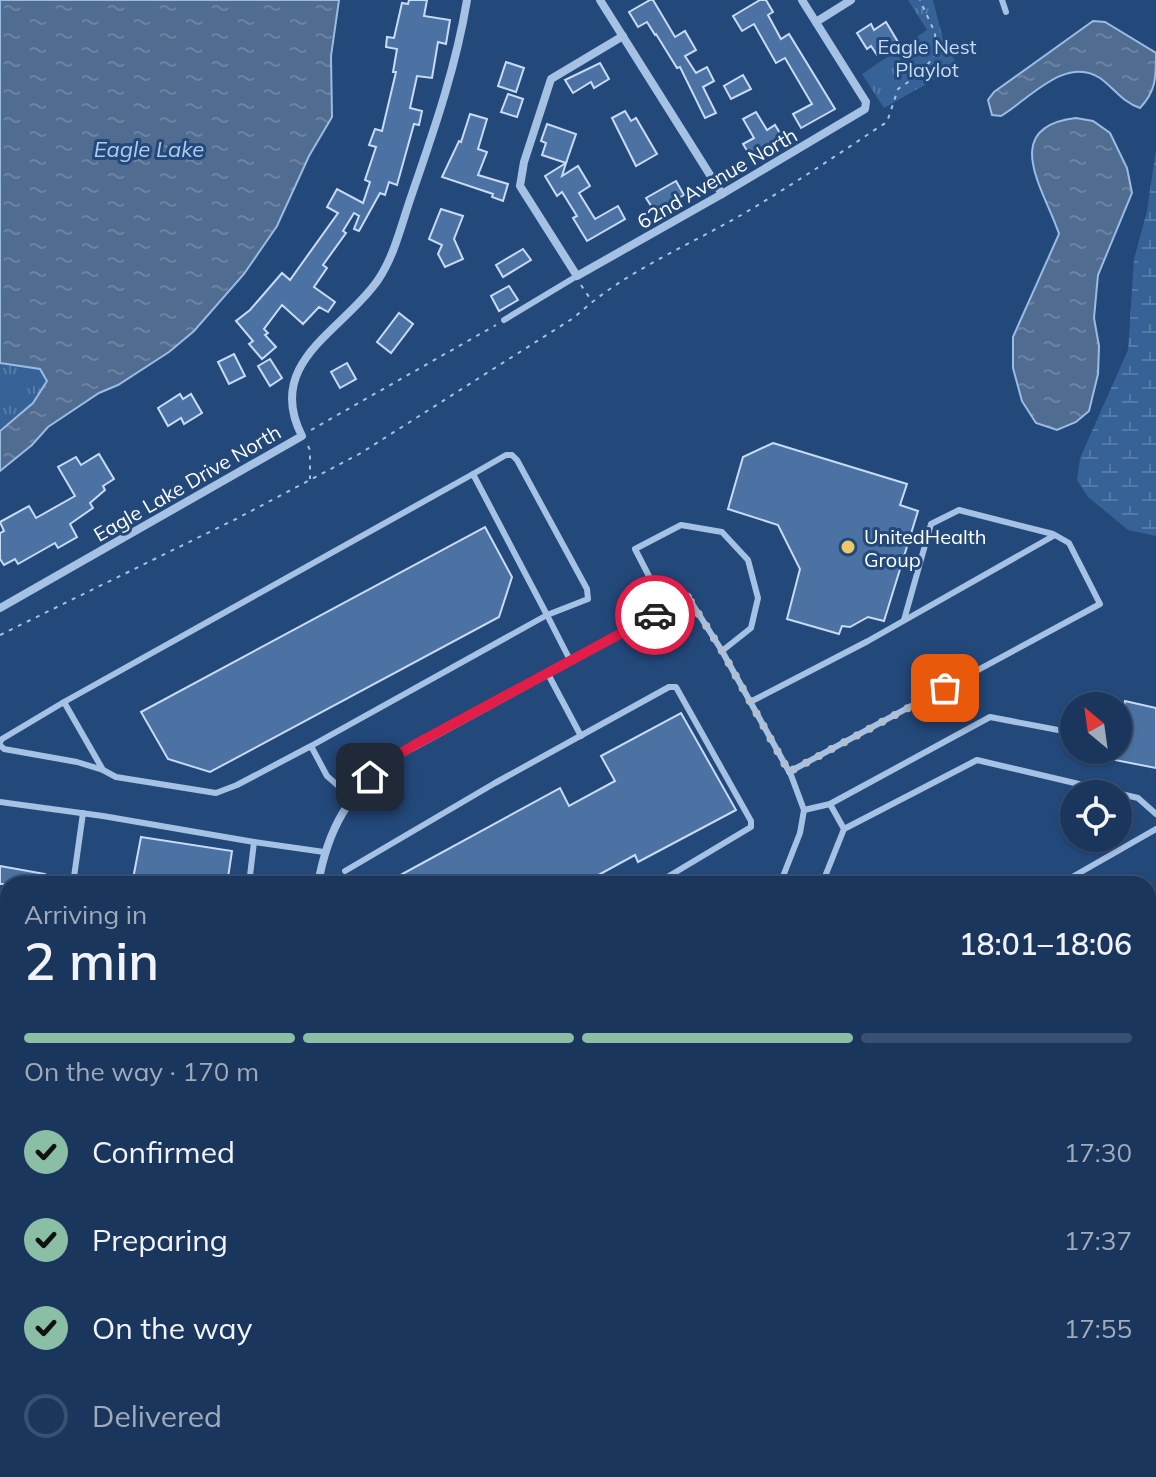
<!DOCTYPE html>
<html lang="en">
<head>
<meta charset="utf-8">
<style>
  :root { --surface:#1a365c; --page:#274165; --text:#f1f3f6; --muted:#9fabbb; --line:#385072; --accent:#8abfa5 }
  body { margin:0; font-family:Mulish,sans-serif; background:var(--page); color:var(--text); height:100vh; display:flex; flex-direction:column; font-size:30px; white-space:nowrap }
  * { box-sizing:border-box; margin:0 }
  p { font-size:26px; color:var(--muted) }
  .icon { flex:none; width:44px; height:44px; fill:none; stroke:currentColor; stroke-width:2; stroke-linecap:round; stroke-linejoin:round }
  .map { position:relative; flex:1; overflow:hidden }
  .sheet { position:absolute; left:0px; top:876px; width:1156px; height:602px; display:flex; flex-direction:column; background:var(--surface); border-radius:24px 24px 0 0; box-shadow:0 2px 6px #0004,0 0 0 2px var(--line) }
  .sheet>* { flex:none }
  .needle { width:52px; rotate:331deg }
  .fabs { position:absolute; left:1060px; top:692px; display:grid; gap:16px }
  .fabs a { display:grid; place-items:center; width:72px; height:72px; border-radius:50%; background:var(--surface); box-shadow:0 2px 6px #0004,0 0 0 2px var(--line); font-size:40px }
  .pin { position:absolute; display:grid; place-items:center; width:68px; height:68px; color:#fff; margin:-34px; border-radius:16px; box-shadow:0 4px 12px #0006 }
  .courier { position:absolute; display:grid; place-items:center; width:80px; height:80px; margin:-40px; border:6px solid #e11d48; border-radius:50%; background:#fff; color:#222; box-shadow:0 2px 10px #0007 }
  .headline em { font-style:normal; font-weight:600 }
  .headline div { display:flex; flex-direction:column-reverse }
  .headline { display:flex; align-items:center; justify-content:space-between; height:136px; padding:0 24px }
  h1 { font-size:52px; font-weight:600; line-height:60px }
  .bar { display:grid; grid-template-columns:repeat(4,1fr); gap:12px 8px; align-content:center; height:96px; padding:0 24px }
  .bar i { height:10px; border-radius:6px; background:var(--line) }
  .bar .on { background:var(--accent) }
  .bar p { grid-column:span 4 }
  ol { padding:0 24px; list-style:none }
  li { display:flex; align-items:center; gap:24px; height:88px }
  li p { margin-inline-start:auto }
  li .icon { padding:8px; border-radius:50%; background:var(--accent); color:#111; stroke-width:4 }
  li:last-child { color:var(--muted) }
  li i { width:44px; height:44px; border:4px solid var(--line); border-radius:50% }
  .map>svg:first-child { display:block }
  .wetland { fill:url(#wetland-marsh) }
  .park { fill:url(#park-tufts) }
  .water { fill:url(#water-ripples); stroke:#99bce5; stroke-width:2 }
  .building { fill:#4b72a3; stroke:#c8dbf4; stroke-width:2 }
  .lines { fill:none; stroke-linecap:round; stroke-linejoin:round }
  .path { stroke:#a5c1e4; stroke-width:2; stroke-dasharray:4 6; stroke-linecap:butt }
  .service { stroke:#a5c1e4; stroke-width:6 }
  .minor { stroke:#a5c1e4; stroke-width:8 }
  .tertiary { stroke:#a5c1e4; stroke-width:14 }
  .done { stroke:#b2bfd0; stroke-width:8; stroke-dasharray:0 14.4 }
  .route { stroke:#e11d48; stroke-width:10 }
  .poi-dot { fill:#efc969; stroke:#23487a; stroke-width:3 }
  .labels { text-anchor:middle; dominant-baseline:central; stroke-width:6; stroke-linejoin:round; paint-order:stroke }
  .park-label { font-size:20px; fill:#c8dbf4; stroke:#23487a }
  .street-label { font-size:20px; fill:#fff; stroke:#23487a }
  .poi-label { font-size:20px; fill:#fff; stroke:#23487a; text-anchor:start }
  .water-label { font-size:22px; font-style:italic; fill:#b0cbec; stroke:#23487a }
</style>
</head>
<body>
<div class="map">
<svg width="1156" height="1477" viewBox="0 0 1156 1477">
  <defs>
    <pattern id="wetland-marsh" width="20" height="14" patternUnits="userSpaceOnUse" patternTransform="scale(2)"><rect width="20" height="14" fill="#366297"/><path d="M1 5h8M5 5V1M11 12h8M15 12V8" fill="none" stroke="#547aa7"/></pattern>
    <pattern id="park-tufts" width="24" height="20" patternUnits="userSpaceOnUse" patternTransform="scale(2)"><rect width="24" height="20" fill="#366297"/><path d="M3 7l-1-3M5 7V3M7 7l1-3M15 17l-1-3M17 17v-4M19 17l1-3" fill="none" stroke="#547aa7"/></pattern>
    <pattern id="water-ripples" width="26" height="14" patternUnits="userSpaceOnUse" patternTransform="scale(2)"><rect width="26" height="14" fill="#516c91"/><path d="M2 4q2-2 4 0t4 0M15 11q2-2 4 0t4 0" fill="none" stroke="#6b82a2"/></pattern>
  </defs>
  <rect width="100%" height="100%" fill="#23487a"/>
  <!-- wetland -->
  <g class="wetland">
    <path d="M 1156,149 L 1156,536 L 1128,530 L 1088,497 L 1077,480 L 1080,458 L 1128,350 L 1134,259 L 1147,211 Z"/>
    <path d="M 0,1091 L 8,1097 L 8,1468 L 0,1472 Z"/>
  </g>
  <!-- park -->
  <g class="park">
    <path d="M 908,0 L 933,0 L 944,43 L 958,66 L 884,108 L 862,74 L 927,30 Z"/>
    <path d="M 0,363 L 40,369 L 47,381 L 33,403 L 0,429 Z"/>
  </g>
  <!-- water -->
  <g class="water">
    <path d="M 0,0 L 339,0 L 331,56 L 332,117 L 309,156 L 277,226 L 244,274 L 194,331 L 169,352 L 118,385 L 99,393 L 48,427 L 32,445 L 0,471 L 0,431 L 33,403 L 47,381 L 40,369 L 0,363 Z"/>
    <path d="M 1093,21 L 1105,22 L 1156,53 C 1156,78 1156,91 1140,108 C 1122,102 1115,89 1100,78 C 1066,55 1028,100 1001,116 L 992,115 L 988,100 L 994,92 Z"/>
    <path d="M 1076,118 L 1093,121 L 1110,133 L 1127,168 L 1132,193 L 1098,275 L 1094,318 L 1099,346 L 1098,374 L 1089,411 L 1076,422 L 1057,430 L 1036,423 L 1022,401 L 1013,368 L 1013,337 L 1059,234 C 1046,193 997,127 1076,118 Z"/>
  </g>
  <!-- building -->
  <g class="building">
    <path d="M 409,0 L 427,0 L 424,16 L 450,20 L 446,44 L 438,42 L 432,78 L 417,76 L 410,108 L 422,111 L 419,125 L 414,124 L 397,185 L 389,182 L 385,195 L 380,193 L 359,231 L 354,229 L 359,216 L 354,213 L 343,231 L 346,233 L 323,265 L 327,268 L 314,287 L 335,302 L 328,312 L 319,307 L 303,324 L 282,305 L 264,329 L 268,333 L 265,335 L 276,347 L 262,359 L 249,344 L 253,341 L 236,321 L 250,310 L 282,273 L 290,280 L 338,213 L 327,207 L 337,189 L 363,203 L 370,182 L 365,180 L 376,147 L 369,145 L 375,129 L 382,131 L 396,72 L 393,72 L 397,49 L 386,47 L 387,37 L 394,38 L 402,3 L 408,4 Z"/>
    <path d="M 650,0 L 653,0 L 675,37 L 685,31 L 696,50 L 685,56 L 696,73 L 707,67 L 714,81 L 703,87 L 716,113 L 705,118 L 680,67 L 677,68 L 656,34 L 655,35 L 647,22 L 638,27 L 629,12 Z"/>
    <path d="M 760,0 L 766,0 L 773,12 L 768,15 L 781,39 L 789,34 L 835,109 L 801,128 L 793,114 L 812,104 L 785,58 L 776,63 L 754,24 L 742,31 L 733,16 Z"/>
    <path d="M 886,22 L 898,42 L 877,55 L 871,46 L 867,49 L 857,33 L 871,24 L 874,30 Z"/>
    <path d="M 506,62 L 524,68 L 516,92 L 498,86 Z"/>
    <path d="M 600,63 L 609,79 L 594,88 L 591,82 L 573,93 L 565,80 Z"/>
    <path d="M 743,75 L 751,89 L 731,99 L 724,86 Z"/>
    <path d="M 508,94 L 523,99 L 517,117 L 501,112 Z"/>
    <path d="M 625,111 L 631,121 L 636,118 L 657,154 L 636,166 L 612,118 Z"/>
    <path d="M 756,112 L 767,130 L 775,125 L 783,138 L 752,159 L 743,144 L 754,138 L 743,119 Z"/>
    <path d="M 470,114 L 487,119 L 478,149 L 487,152 L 478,175 L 508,184 L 503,201 L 492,197 L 493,194 L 442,177 L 459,141 L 461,142 Z"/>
    <path d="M 547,124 L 576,134 L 566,163 L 542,155 L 546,143 L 541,141 Z"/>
    <path d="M 566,163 L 562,176 L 578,166 L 590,186 L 579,193 L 595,219 L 618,206 L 625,219 L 587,241 L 573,218 L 577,216 L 562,192 L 557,196 L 545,176 Z"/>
    <path d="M 676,181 L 684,195 L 655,212 L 646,198 Z"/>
    <path d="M 441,209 L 463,216 L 454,239 L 463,259 L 445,267 L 438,254 L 442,245 L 429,239 Z"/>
    <path d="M 523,249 L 531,260 L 503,277 L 496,265 Z"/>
    <path d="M 509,286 L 518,300 L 499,311 L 491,296 Z"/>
    <path d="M 399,313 L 413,324 L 391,353 L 377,342 Z"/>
    <path d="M 234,354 L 245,376 L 229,384 L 218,362 Z"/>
    <path d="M 270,359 L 282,378 L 270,386 L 258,366 Z"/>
    <path d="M 347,363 L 356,379 L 340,388 L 331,372 Z"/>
    <path d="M 180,394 L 183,399 L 191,394 L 202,413 L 184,424 L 181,418 L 168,426 L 158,408 Z"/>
    <path d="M 773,443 L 907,484 L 900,505 L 918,511 L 884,621 L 868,617 L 850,627 L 842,626 L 839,634 L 787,619 L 800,569 L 778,525 L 728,509 L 743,457 Z"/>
    <path d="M 99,454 L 114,479 L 103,486 L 105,490 L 90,503 L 93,508 L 70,524 L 77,537 L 58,548 L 55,543 L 18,564 L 15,559 L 4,565 L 0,559 L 0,533 L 4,531 L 0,522 L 29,506 L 36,518 L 75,496 L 58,467 L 76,457 L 81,465 Z"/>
    <path d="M 485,527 L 512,577 L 499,617 L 210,772 L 168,759 L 141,712 Z"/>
    <path d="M 1125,701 L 1156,708 L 1156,768 L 1115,760 Z"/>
    <path d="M 681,713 L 736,810 L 638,862 L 635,855 L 582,884 L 384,884 L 560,788 L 569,806 L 615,781 L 601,756 Z"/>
    <path d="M 141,837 L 232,851 L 227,884 L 132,884 Z"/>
    <path d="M 0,866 L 45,874 L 43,884 L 0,884 Z"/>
  </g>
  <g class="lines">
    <!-- path -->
    <g class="path">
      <path d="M 581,285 L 591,300"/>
      <path d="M 311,430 L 496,325"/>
      <path d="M 308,446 L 310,450 L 310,479"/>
      <path d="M 0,635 L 236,519 L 361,453 L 575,317 C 623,272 686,247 743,214 C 787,188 830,160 873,131 L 887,122 L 898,89 L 920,74 L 936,54 L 935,33 L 920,0"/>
      <path d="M 1148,1123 L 1156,1114"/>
    </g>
    <!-- service -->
    <g class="service">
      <path d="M 1002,0 L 1006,12"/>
      <path d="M 504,320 L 577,276"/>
      <path d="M 473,474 L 506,455 L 512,455 L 517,460 L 587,589 L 588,599 L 547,615 L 571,662"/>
      <path d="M 688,597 L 722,651 L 791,775 L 804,810 L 800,833 L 780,884"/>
      <path d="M 666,609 L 635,549 L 681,525 L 722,532 L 748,560 L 758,598 L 751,628 L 722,651"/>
      <path d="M 904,620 L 931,524 L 959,510 L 1053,534"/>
      <path d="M 548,674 L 581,736"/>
      <path d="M 750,702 L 868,641 L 1055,535 L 1069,543 L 1100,604 L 789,772"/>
      <path d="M 0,742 L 2,739 L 64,702"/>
      <path d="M 0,745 L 4,749 L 77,762 L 103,770"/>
      <path d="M 311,746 L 237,785 L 216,793 L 116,777 L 103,770 L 64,702 L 473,474 L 547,615 L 311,746 L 327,776 L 351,797"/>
      <path d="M 0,802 L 103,816 L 254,842 L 249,884"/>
      <path d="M 804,810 L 830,804"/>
      <path d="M 844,829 L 977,760 L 1138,798 L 1156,814"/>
      <path d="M 254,842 L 324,852"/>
      <path d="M 345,871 L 495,783 L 669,687 L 676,687 L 751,821 L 751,827 L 659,882"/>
      <path d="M 73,884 L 83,813"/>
      <path d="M 624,884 L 644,879 L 660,884"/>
      <path d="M 822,884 L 844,829 L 830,804 L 990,717 L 1074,733"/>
      <path d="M 1060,884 L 1156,829"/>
      <path d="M 1148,1004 L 1156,999"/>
      <path d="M 0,1064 L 8,1065"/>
      <path d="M 195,1470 L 199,1477"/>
      <path d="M 497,1470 L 499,1477"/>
      <path d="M 1021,1470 L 1032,1474 L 1033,1470"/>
      <path d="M 1099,1470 L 1103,1477"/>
      <path d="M 350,1477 L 363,1470"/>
      <path d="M 559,1477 L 604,1471"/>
      <path d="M 995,1477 L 997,1470"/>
    </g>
    <!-- minor -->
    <g class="minor">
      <path d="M 600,0 L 722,194"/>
      <path d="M 816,22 L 851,0"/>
      <path d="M 623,36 L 551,79 L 524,162 L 520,186 L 577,276 L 722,194 L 865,109 L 866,102 L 802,0"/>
      <path d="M 0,608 L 302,436 C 264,362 343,331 378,280 C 395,255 402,222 412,194 C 434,130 456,67 467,0"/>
      <path d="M 318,884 C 328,828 348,795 391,759 L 688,597"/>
      <path d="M 1148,1229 L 1156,1224"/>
    </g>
    <!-- tertiary -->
    <g class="tertiary">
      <path d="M 1148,1369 L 1156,1382"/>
      <path d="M 1148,1417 L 1156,1431"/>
      <path d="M 415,1470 L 419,1477"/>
    </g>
  </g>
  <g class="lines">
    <!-- done -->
    <path class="done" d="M 655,615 L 688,597 L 722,651 L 789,772 L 945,688"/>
    <!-- route -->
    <path class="route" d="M 370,777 L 391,759 L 416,744 L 655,615"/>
  </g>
  <!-- markers -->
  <circle class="poi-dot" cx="848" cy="547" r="8"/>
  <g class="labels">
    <!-- park labels -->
    <g class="park-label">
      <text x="927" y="46">Eagle Nest<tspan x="927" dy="23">Playlot</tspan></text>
    </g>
    <!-- street labels -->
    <g class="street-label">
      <text transform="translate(717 178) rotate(-30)">62nd Avenue North</text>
      <text transform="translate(187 483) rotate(-30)">Eagle Lake Drive North</text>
    </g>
    <!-- poi labels -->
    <g class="poi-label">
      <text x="864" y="536">UnitedHealth<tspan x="864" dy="23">Group</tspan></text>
    </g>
    <!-- water labels -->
    <g class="water-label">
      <text x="149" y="149">Eagle Lake</text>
    </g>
  </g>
</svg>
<div class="fabs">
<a><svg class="needle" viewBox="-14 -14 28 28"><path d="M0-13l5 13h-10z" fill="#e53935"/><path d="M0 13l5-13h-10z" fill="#9fabbb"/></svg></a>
<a><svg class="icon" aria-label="locate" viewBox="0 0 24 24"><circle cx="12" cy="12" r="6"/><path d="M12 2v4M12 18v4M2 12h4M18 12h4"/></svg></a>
</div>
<div class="pin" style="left:945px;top:688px;background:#ea580c"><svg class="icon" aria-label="bag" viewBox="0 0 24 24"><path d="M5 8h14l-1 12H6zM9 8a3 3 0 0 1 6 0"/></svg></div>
<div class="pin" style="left:370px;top:777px;background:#1f2937"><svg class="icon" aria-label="home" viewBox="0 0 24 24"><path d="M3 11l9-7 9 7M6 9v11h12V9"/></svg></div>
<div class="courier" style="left:655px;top:615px"><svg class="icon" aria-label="car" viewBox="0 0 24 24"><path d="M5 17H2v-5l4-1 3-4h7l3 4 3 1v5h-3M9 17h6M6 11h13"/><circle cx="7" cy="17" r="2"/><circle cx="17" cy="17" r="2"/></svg></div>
<section class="sheet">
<div class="headline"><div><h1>2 min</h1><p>Arriving in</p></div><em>18:01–18:06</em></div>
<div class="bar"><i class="on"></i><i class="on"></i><i class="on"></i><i></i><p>On the way · 170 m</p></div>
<ol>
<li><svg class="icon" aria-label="check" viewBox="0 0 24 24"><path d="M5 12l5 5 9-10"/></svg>Confirmed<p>17:30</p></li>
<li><svg class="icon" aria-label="check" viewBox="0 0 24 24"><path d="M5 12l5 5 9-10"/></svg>Preparing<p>17:37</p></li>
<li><svg class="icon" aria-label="check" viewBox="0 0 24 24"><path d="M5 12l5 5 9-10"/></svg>On the way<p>17:55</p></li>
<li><i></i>Delivered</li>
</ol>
</section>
</div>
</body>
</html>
